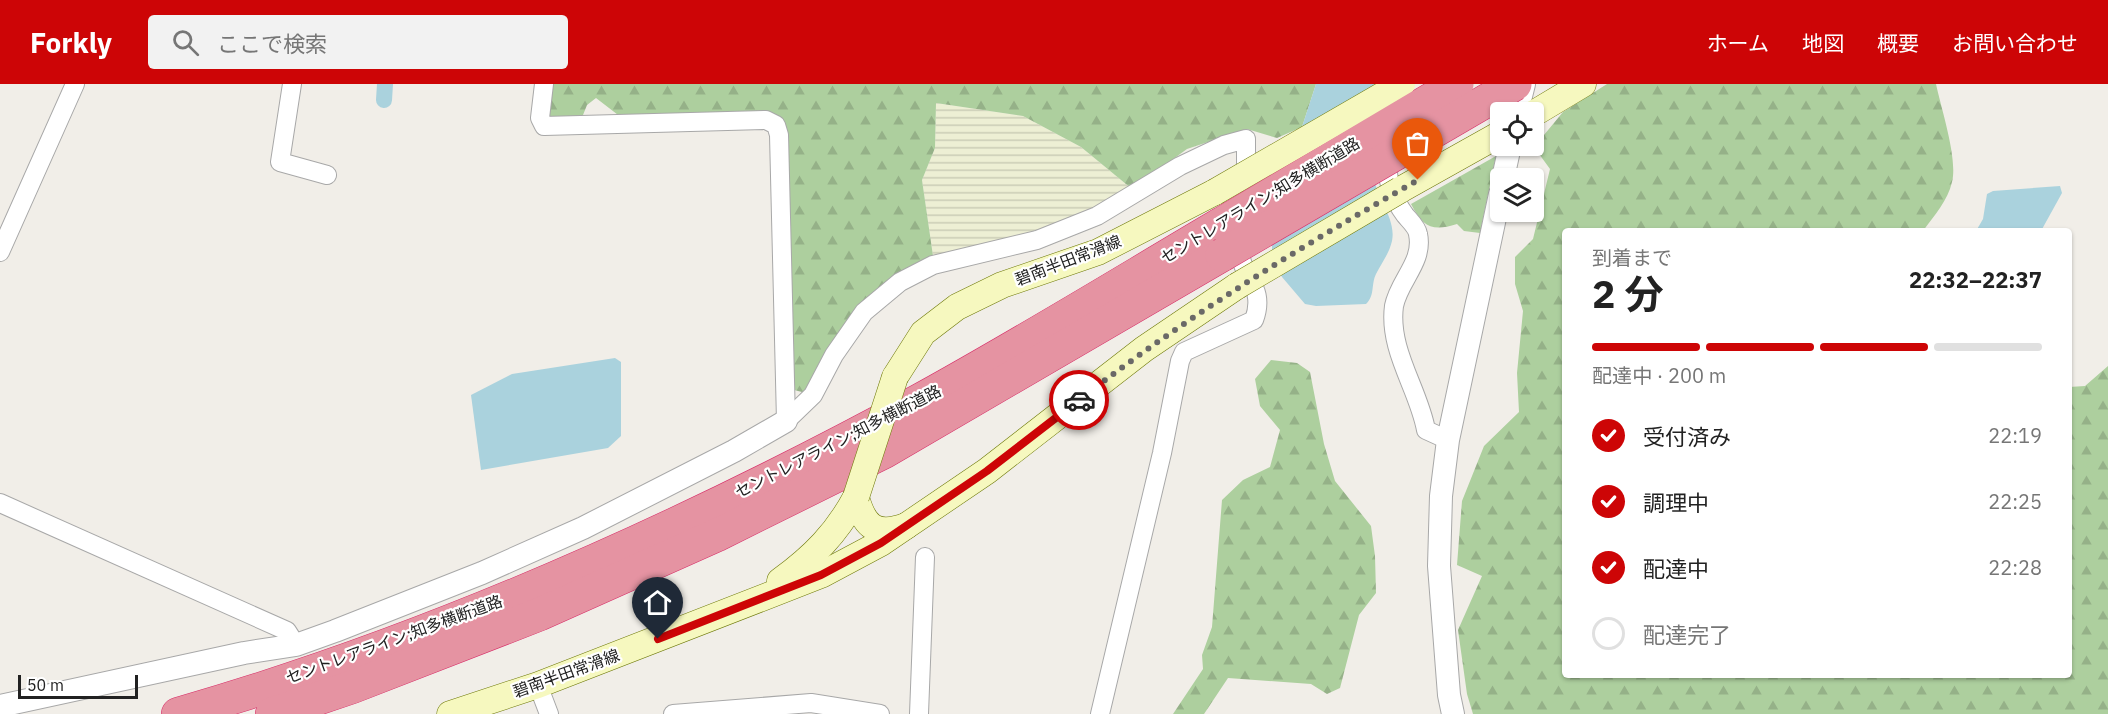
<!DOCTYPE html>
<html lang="ja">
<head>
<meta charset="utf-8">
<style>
  :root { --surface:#fff; --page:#f2f2f2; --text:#222; --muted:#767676; --line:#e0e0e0; --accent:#cd0506 }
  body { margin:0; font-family:"IBM Plex Sans","Noto Sans JP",sans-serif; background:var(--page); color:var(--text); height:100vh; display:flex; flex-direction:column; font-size:22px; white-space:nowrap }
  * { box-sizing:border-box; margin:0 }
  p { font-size:20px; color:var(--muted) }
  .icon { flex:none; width:33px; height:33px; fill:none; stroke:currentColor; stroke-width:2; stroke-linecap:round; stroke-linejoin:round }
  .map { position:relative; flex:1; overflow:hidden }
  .details { position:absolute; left:1562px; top:144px; width:510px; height:450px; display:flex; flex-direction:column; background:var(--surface); border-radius:6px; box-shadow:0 2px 4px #0004 }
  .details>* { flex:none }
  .controls { position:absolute; left:1490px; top:18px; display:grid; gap:12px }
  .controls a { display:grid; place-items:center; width:54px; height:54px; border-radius:6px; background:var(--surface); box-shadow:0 2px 4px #0004; font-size:30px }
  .scale { position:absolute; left:18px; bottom:15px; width:120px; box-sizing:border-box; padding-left:6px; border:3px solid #212121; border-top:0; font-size:16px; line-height:21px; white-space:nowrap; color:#212121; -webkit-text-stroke:4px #fff; paint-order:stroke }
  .pin { position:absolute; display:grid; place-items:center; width:51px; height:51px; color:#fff; margin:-62px -26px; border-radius:50% 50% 50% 0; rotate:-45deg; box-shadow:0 0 6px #0007 }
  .pin .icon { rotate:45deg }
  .courier { position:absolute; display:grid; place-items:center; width:60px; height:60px; margin:-30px; border:4px solid #cd0506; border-radius:50%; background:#fff; color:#222; box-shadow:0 2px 8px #0007 }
  .headline em { font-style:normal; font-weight:700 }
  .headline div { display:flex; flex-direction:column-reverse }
  .headline { display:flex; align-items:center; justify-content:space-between; height:102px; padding:0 30px }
  h1 { font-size:39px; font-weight:700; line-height:45px }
  .bar { display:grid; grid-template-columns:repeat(4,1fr); gap:9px 6px; align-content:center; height:72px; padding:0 30px }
  .bar i { height:8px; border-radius:4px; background:var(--line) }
  .bar .on { background:var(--accent) }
  .bar p { grid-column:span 4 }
  ol { padding:0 30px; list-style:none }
  li { display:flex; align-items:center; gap:18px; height:66px }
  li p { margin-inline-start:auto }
  li .icon { padding:6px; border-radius:50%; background:var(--accent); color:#fff; stroke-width:4 }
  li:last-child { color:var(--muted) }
  li i { width:33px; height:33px; border:3px solid var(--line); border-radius:50% }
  header { display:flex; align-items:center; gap:36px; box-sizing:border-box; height:84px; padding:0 30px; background:var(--accent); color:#fff }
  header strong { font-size:28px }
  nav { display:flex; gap:33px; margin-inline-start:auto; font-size:21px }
  .search { width:420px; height:54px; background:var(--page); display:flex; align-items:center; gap:15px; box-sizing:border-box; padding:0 21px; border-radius:6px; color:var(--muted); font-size:22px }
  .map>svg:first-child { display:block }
  .farmland { fill:url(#farmland-rules) }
  .forest { fill:url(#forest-firs) }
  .water { fill:#aad2dd }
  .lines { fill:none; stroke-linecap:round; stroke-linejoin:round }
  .canal { stroke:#aad2dd; stroke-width:16 }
  .minor-casing { stroke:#a8a8a8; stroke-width:20 }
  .tertiary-casing { stroke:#a8a8a8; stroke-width:24 }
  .secondary-casing { stroke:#6d7808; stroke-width:27 }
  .motorway-casing { stroke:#d72d68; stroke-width:34 }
  .minor { stroke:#fff; stroke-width:18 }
  .tertiary { stroke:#fff; stroke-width:22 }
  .secondary { stroke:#f6f8bf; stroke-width:26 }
  .motorway { stroke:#e593a2; stroke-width:33 }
  .secondary-bridge-casing { stroke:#6d7808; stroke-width:27; stroke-linecap:butt }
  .motorway-bridge-casing { stroke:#d72d68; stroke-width:34; stroke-linecap:butt }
  .secondary-bridge { stroke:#f6f8bf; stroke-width:26 }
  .motorway-bridge { stroke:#e593a2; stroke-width:33 }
  .done { stroke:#6a6967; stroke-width:6; stroke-dasharray:0 10.8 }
  .route { stroke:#cd0506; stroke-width:8 }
  .labels { text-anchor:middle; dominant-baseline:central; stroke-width:4.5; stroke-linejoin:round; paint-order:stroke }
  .street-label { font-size:16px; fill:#212121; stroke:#fff }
</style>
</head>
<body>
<header>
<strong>Forkly</strong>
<div class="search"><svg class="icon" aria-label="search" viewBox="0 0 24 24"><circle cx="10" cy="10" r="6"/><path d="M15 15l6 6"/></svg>ここで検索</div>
<nav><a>ホーム</a><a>地図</a><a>概要</a><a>お問い合わせ</a></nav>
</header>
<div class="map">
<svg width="2108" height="630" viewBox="0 0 2108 630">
  <defs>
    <pattern id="farmland-rules" width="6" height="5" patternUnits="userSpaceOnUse" patternTransform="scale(1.5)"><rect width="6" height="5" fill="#edefd4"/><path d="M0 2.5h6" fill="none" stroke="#cbcdb6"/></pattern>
    <pattern id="forest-firs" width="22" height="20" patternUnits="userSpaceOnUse" patternTransform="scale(1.5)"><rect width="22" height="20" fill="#adcf9e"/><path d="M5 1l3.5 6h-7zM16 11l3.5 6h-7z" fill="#95b188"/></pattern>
  </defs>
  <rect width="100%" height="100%" fill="#f1eee8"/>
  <!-- farmland -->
  <path class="farmland" d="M 936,19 L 1023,32 L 1081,63 L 1132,105 L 1087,129 L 1017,153 L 933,172 L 922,96 L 935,64 Z"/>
  <!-- forest -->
  <g class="forest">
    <path d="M 549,0 L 1316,0 L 1302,43 L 1277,54 L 1247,45 L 1187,65 L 1132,105 L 1081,63 L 1023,32 L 936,19 L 935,64 L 922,96 L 933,172 L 895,192 L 806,309 L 790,305 L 778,38 L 622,34 L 596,14 L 587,21 L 581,36 L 548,37 Z"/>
    <path d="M 1607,0 L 1936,0 C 1941,24 1958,75 1952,98 C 1948,116 1934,132 1923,147 L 1564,147 L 1564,591 L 2068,591 L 2069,303 L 2085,302 L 2108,282 L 2108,630 L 1473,630 L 1467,610 L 1458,546 L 1482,492 L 1457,481 L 1462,417 L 1484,362 L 1519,328 L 1517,289 L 1523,227 L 1515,200 L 1515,173 L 1533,155 L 1550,85 L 1534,63 L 1563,28 Z"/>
    <path d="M 1496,72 L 1480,149 L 1464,147 L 1457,140 C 1432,148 1423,143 1411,120 Z"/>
    <path d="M 1271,276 L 1297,279 L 1310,288 L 1324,360 L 1335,397 L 1371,442 L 1375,472 L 1376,509 L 1359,531 L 1340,604 L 1327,610 L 1311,600 L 1228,594 L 1204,630 L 1173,630 L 1203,585 L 1202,571 L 1212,543 L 1222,416 L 1243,396 L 1270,383 L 1280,346 L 1260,322 L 1255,295 Z"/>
  </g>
  <!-- water -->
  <g class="water">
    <path d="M 1316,0 L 1394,0 C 1388,28 1377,58 1374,86 C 1372,111 1397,132 1392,157 C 1389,170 1382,178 1376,190 C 1371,200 1375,212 1366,220 L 1316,222 L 1305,220 L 1282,193 L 1272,171 L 1272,157 L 1298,78 L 1302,43 Z"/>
    <path d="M 2060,102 L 2062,109 L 2041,147 L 1976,147 L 1983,135 L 1987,110 L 1993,107 Z"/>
    <path d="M 615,274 L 621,278 L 621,352 L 608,364 L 481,386 L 471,311 L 512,290 Z"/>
  </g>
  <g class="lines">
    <!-- canal -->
    <path class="canal" d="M 384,16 L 385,0"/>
    <defs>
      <g id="minor">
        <path d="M 292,0 L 280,78 L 327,91"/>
        <path d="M 544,0 L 540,34 L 544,42 L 766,36 L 776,41 L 779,51 L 786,337"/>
        <path d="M 1390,71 C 1384,92 1392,113 1405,131 C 1409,136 1417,143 1418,150 C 1424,178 1399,196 1394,222 C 1388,266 1419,306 1426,346 L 1448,356"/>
        <path d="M 0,168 L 75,0"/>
        <path d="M 786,337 L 813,311 L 834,271 L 864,228 L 900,198 L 933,181 L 1037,156 L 1097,132 L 1180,82 L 1224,61 L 1246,55 L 1246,99"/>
        <path d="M 0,419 L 287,547 L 296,561"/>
        <path d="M 538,601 L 549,630"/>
        <path d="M 673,630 L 811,619 L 880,630"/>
        <path d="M 919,630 L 925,473"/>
        <path d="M 1100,630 L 1162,369 L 1180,277 L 1184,268 L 1254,236 C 1268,198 1234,192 1241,156"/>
      </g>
      <g id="tertiary">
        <path d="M 1517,28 L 1524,0"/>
        <path d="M 1503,94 L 1510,62"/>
        <path d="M 0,622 L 244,569 L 296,561 L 335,547 L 482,489 L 583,444 L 734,367 L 786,337"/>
        <path d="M 1453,630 L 1449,611 L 1439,482 L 1441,412 L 1448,356 L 1500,110"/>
      </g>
      <g id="secondary">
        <path d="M 1533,30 L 1583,0"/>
        <path d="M 1400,106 L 1500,50"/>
        <path d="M 895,293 L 923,249 L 957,223 L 1002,201 L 1098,168 L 1215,108"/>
        <path d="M 856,413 C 864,442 875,453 906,442"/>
        <path d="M 780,497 C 813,473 837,449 856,413"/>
        <path d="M 450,630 L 538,601 L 821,491 L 881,459 L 987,387 L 1144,265 L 1237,202"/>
      </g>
      <g id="motorway">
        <path d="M 178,630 C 436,556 684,444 920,316 C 1022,260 1121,199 1221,140"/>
        <path d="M 272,630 L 352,603 L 540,530 L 717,451 L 884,368 L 1222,171"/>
      </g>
    </defs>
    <!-- minor casing -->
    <use href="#minor" class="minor-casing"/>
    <!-- tertiary casing -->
    <use href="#tertiary" class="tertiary-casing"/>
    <!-- secondary casing -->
    <use href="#secondary" class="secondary-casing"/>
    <!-- motorway casing -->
    <use href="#motorway" class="motorway-casing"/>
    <!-- minor -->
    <use href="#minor" class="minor"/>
    <!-- tertiary -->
    <use href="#tertiary" class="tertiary"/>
    <!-- secondary -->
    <use href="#secondary" class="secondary"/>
    <!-- motorway -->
    <use href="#motorway" class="motorway"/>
    <defs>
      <g id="secondary-bridge">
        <path d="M 1215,108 L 1402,0"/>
        <path d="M 1237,202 L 1400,106"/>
        <path d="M 856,413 L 895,293"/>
      </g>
      <g id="motorway-bridge">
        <path d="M 1221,140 L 1457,0"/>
        <path d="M 1222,171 L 1515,0"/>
      </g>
    </defs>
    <!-- secondary-bridge casing -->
    <use href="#secondary-bridge" class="secondary-bridge-casing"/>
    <!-- motorway-bridge casing -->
    <use href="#motorway-bridge" class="motorway-bridge-casing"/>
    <!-- secondary-bridge -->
    <use href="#secondary-bridge" class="secondary-bridge"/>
    <!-- motorway-bridge -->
    <use href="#motorway-bridge" class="motorway-bridge"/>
  </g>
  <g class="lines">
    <!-- done -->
    <path class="done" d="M 1079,316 C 1186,233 1300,163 1418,96"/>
    <!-- route -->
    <path class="route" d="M 658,555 L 821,491 L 881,459 L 987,387 L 1079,316"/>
  </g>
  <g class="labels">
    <!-- street labels -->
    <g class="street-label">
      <text transform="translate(1260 116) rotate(-31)">セントレアライン;知多横断道路</text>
      <text transform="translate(1068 176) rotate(-21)">碧南半田常滑線</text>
      <text transform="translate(838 357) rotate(-27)">セントレアライン;知多横断道路</text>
      <text transform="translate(394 555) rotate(-20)">セントレアライン;知多横断道路</text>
      <text transform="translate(566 589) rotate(-20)">碧南半田常滑線</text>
    </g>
  </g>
</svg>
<div class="controls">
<a><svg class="icon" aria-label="locate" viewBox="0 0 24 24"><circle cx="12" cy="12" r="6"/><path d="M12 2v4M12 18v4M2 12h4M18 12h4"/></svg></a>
<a><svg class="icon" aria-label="layers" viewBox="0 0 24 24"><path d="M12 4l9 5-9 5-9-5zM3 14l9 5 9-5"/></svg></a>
</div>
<div class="scale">50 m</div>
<div class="pin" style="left:1418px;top:96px;background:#ea580c"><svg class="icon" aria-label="bag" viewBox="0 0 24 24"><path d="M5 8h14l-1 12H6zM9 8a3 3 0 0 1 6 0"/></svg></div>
<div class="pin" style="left:658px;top:555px;background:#1f2937"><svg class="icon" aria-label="home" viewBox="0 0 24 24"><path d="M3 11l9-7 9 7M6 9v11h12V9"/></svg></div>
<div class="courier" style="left:1079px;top:316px"><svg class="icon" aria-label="car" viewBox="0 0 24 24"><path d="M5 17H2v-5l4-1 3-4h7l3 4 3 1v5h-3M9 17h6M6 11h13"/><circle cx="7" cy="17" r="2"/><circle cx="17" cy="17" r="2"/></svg></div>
<section class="details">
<div class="headline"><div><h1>2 分</h1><p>到着まで</p></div><em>22:32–22:37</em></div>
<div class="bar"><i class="on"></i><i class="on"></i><i class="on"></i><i></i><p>配達中 · 200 m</p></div>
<ol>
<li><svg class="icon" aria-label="check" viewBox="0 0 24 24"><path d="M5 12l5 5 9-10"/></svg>受付済み<p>22:19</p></li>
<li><svg class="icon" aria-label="check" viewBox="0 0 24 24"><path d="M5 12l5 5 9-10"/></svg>調理中<p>22:25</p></li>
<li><svg class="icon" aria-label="check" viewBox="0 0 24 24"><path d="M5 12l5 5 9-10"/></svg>配達中<p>22:28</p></li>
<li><i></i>配達完了</li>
</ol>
</section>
</div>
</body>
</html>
